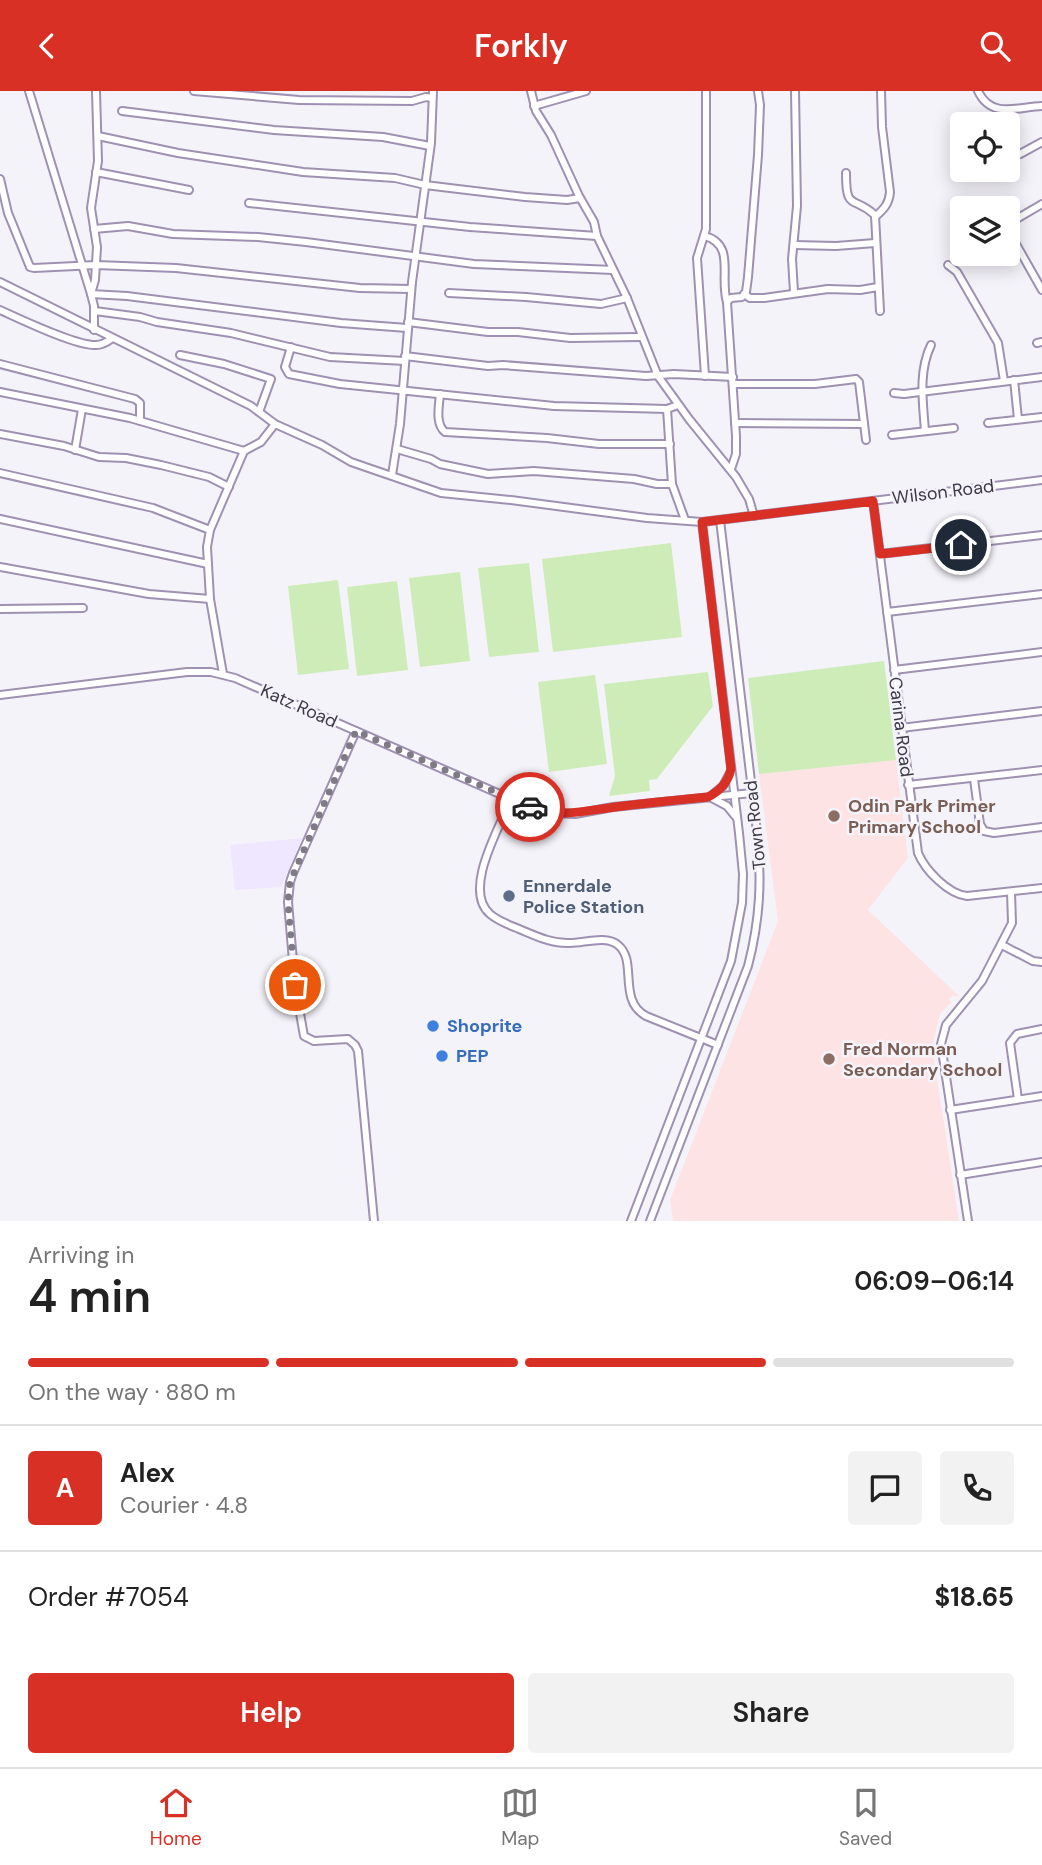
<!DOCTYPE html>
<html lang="en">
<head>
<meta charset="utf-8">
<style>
  :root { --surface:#fff; --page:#f2f2f2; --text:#222; --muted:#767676; --line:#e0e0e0; --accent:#d93025 }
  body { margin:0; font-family:"DM Sans",sans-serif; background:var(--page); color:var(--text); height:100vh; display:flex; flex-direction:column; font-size:26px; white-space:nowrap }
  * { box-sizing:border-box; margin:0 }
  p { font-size:23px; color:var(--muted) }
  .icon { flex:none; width:38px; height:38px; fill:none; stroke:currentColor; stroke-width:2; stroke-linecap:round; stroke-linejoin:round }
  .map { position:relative; height:1130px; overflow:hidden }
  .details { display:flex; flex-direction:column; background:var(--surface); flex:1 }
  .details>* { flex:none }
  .controls { position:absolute; left:950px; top:21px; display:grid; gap:14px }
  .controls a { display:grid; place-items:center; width:70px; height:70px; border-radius:7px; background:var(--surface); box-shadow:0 4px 18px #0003; font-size:35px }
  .pin { position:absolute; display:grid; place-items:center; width:60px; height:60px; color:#fff; margin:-30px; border:4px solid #fff; border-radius:50%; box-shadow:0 2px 7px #0007 }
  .courier { position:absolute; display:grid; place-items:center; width:70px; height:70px; margin:-35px; border:5px solid #d93025; border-radius:50%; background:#fff; color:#222; box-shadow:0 2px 9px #0007 }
  .overview em { font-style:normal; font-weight:600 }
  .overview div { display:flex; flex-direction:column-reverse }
  .overview { display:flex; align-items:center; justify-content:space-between; height:119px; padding:0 28px }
  h1 { font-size:46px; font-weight:600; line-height:52px }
  .bar { display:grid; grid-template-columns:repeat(4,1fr); gap:10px 7px; align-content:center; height:84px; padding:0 28px }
  .bar i { height:9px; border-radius:5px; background:var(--line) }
  .bar .on { background:var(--accent) }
  .bar p { grid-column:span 4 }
  .line { display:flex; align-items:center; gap:18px; padding:0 28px; border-top:2px solid var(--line) }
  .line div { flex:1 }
  .round { display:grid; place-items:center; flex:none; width:74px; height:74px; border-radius:7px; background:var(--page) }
  .action { display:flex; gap:14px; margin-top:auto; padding:14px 28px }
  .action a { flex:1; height:80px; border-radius:7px; background:var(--accent); color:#fff; font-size:28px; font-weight:600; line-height:80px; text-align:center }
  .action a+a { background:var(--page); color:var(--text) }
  header { display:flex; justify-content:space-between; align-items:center; height:91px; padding:0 28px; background:var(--accent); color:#fff; font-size:32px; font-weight:600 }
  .menu { display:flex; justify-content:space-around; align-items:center; height:98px; border-top:2px solid var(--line); background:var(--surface); font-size:19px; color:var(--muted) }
  .menu a { display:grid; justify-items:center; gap:4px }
  .menu .on { color:var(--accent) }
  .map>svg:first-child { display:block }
  .built { fill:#efe6ff }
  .education { fill:#fee3e4 }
  .green { fill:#ceecb7 }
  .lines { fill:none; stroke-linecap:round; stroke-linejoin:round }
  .minor-casing { stroke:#9e91b1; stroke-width:10 }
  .minor { stroke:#fff; stroke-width:6 }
  .done { stroke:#7f7b86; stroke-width:7; stroke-dasharray:0 12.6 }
  .route { stroke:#d93025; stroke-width:9 }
  .education-dot { fill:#8d6e63; stroke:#f5f3fa; stroke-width:2.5 }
  .service-dot { fill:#5c6f8a; stroke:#f5f3fa; stroke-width:2.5 }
  .shop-dot { fill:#3f7fe0; stroke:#f5f3fa; stroke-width:2.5 }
  .labels { text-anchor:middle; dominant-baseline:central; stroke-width:5; stroke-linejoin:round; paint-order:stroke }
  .street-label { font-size:18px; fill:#3f3a47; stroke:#f5f3fa }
  .education-label { font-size:18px; font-weight:bold; fill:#785e54; stroke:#f5f3fa; text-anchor:start }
  .service-label { font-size:18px; font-weight:bold; fill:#4e5e75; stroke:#f5f3fa; text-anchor:start }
  .shop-label { font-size:18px; font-weight:bold; fill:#366cbe; stroke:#f5f3fa; text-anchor:start }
</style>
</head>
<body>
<header><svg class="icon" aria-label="back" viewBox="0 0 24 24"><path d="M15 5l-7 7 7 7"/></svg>Forkly<svg class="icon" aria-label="search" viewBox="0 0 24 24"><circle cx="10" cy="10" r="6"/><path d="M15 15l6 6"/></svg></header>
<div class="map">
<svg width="1042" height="1130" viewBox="0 0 1042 1130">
  <rect width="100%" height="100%" fill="#f5f3fa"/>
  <!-- built -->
  <path class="built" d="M 302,747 L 281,796 L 235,799 L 230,754 Z"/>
  <!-- education -->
  <path class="education" d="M 896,669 L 908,767 L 868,819 L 958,904 L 956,906 L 953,904 L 949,909 L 952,911 L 940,923 L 932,955 L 959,1130 L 673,1130 L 670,1109 L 778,830 L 759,683 Z"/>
  <!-- green -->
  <g class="green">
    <path d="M 671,452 L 682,546 L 553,561 L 542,468 Z"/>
    <path d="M 529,472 L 539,561 L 489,566 L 478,477 Z"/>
    <path d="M 460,481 L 470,570 L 420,576 L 409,487 Z"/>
    <path d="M 338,489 L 349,578 L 298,584 L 288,495 Z"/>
    <path d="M 397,490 L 408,579 L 357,585 L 347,496 Z"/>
    <path d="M 884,570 L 896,669 L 759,683 L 748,587 Z"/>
    <path d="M 708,581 L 713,615 L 657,688 L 649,689 L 650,700 L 609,705 L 615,685 L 604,593 Z"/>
    <path d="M 595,584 L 607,673 L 549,681 L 538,591 Z"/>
  </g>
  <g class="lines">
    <defs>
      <g id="minor">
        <path d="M 29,0 L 91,203 L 94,215 L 94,239"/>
        <path d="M 96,0 L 98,70 L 91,117 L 97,156 L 95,189 L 91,203 L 127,205 L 341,232 L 407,237"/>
        <path d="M 194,0 L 299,9 L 412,10 L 426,6 L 432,7"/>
        <path d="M 531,0 L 536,20 L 551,44 L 579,105 L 594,131 L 597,145 L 627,207 L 658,285 L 689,328 L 736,386 L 749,408 L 754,425"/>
        <path d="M 978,0 C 991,28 1017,16 1042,15"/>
        <path d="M 534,15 L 586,0"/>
        <path d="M 122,20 L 274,39 L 383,46 L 430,55"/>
        <path d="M 98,45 L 178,62 L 303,81 L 395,87 L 425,94 L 525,106 L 567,109 L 580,107"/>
        <path d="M 1020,63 L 1042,51"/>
        <path d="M 96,81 L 189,99"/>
        <path d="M 846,82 C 846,121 853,104 875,124 L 880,220"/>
        <path d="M 0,88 L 8,122 L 30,176 L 34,177 L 96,174 L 176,177 L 360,197 L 411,198"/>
        <path d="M 249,112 L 470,136 L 597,145"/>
        <path d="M 875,126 C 884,118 889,113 890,101 L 882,36 L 881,0"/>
        <path d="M 1008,133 L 1042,113"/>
        <path d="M 94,138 L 128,135 L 173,143 L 258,146 L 306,151 L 474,173 L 613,179"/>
        <path d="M 1008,139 L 1042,199"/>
        <path d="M 705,145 C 736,154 719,186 727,211"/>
        <path d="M 794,154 L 836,155 L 875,152"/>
        <path d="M 948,174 L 957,181 L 998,252 L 1004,290"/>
        <path d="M 0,191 L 251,315 L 275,333 L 322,354 L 351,371 L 441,402 L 511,409 L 647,427 L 702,431 L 1042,389"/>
        <path d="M 794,201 L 792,168 L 797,115 L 795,0"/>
        <path d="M 449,202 L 526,206 L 601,213 L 627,207"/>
        <path d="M 744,203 L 750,207 L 764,207 L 828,198 L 860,199 L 878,196"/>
        <path d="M 0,219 C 20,228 76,255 96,254 C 102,254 107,251 111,248"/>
        <path d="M 95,220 L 140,226 L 157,231 L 231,242 L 330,266 L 405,270"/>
        <path d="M 408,231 L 488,241 L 518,241 L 570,247 L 641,246"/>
        <path d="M 1037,252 L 1042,251"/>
        <path d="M 291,256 L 285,276 L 289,283 L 340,293 L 554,315 L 667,318 L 678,314"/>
        <path d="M 180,264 L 224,273 L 271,288 L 259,321"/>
        <path d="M 405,265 L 488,275 L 503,274 L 646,285 L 674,283 L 733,286"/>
        <path d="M 0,273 L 135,308 L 140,312 L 140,330"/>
        <path d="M 705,285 L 697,167 L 706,138 L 706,0"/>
        <path d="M 1014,289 L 1018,328"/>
        <path d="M 733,293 L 815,293 L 856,288 L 859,291 L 866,349"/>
        <path d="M 0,301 L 130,327 L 244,360"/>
        <path d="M 894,302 L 904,303 L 1042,286"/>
        <path d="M 440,303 C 439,315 435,333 445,341 L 547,347 L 599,353 L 670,353"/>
        <path d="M 667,318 L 672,393 L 685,429"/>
        <path d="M 735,332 L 864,333"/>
        <path d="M 988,332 L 1042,326"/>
        <path d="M 925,340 C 923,312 918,281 931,254"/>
        <path d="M 0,343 L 64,355 L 99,366 L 126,367 L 161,374 L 209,386 L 229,396"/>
        <path d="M 892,344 L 954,337"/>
        <path d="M 397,358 L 431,368 L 440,373 L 488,383 L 534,380 L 634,388 L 657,393 L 672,393"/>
        <path d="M 75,359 L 82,318"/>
        <path d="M 731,378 L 736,363 L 736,345 L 727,211 L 731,207 L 742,206 L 746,201 L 748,186 L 758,64 L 760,14 L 758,0"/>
        <path d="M 0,382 L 153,417 L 210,439"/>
        <path d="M 392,384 L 400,333 L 412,191 L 431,52 L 433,0"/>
        <path d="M 873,410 L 918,762 C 925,779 948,803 967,805 L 1042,797"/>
        <path d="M 0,428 L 208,473"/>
        <path d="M 880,463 L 1042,444"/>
        <path d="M 0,476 L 149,503 L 210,508"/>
        <path d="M 0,518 L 83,517"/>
        <path d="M 887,521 L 1042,503"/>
        <path d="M 894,579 L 1042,561"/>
        <path d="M 223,583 L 210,508 L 207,456 L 210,439 L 244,360 L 261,351 L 275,333"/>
        <path d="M 0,604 L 187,581 L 211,581 L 235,587 L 511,708 L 551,722 L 575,723 L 613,716 L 752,702"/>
        <path d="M 901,637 L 1042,620"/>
        <path d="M 356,640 L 293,782 L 290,791 L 288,811 L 295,894 L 304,945 L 314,950 L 348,948 L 355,954 L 358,960 L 374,1130"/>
        <path d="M 974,688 L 980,733 L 984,740 L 994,742 L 1042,736"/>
        <path d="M 908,694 L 1042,679"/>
        <path d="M 712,704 L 723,695 L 731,680"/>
        <path d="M 712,707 L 727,715 L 736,726"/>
        <path d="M 511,708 C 500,736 462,799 490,823 C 498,830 509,834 519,838 C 536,845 552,853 570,852 C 584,852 606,844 618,854 C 638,870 617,909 646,925 L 718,954"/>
        <path d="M 1002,854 L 1033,870 L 1042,871"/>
        <path d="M 1018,1008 L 1010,952 L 1017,943 L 1042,938"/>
        <path d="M 950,1019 L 1042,1005"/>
        <path d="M 960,1084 L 1042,1071"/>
        <path d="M 631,1130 L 731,870 L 742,812 L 743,783 L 739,742 L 702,431"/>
        <path d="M 650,1130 L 748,875 C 760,829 762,788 757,741 L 720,429"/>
        <path d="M 968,1130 L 941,953 L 946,934 L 982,890 L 1012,832 L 1011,801"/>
      </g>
    </defs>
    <!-- minor casing -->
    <use href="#minor" class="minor-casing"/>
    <!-- minor -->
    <use href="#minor" class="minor"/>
  </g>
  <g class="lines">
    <!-- done -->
    <path class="done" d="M 295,894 L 288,811 L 290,791 L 356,640 L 530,716"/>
    <!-- route -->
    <path class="route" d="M 530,716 C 560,727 585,720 615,716 C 646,712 677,709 708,706 C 720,700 728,691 731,678 L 702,431 L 873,410 L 880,463 L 961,454"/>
  </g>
  <!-- markers -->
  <g class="education-dot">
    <circle cx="834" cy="725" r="7"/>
    <circle cx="829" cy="968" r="7"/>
  </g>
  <circle class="service-dot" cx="509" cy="805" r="7"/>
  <g class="shop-dot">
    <circle cx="433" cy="935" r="7"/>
    <circle cx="442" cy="965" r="7"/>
  </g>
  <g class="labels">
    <!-- street labels -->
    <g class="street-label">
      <text transform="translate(943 401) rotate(-7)">Wilson Road</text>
      <text transform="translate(299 615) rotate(24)">Katz Road</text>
      <text transform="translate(901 636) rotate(83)">Carina Road</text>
      <text transform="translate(755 734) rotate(-96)">Town Road</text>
    </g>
    <!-- education labels -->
    <g class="education-label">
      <text x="848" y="715">Odin Park Primer<tspan x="848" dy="21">Primary School</tspan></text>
      <text x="843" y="958">Fred Norman<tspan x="843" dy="21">Secondary School</tspan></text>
    </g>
    <!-- service labels -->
    <g class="service-label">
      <text x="523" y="795">Ennerdale<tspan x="523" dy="21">Police Station</tspan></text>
    </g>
    <!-- shop labels -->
    <g class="shop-label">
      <text x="447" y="935">Shoprite</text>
      <text x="456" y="965">PEP</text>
    </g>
  </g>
</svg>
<div class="controls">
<a><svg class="icon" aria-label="locate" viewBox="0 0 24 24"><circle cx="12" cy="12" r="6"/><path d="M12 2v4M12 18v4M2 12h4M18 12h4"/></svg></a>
<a><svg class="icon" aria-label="layers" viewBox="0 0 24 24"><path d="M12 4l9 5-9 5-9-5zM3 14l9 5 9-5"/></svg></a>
</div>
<div class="pin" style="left:295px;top:894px;background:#ea580c"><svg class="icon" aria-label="bag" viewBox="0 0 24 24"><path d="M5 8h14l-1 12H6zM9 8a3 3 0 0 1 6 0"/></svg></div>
<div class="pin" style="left:961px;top:454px;background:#1f2937"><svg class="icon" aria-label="home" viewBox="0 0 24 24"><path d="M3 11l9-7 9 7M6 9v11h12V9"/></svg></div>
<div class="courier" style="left:530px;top:716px"><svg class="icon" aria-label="car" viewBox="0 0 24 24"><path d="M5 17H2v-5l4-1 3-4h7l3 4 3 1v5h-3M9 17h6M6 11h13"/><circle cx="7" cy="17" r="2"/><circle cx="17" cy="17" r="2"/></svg></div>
</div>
<section class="details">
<div class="overview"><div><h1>4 min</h1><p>Arriving in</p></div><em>06:09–06:14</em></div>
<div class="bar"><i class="on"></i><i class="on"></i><i class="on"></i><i></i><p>On the way · 880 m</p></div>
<div class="line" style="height:126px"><b class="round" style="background:var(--accent);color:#fff">A</b><div><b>Alex</b><p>Courier · 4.8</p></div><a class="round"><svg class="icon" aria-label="chat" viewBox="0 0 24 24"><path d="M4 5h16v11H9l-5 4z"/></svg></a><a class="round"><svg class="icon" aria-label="phone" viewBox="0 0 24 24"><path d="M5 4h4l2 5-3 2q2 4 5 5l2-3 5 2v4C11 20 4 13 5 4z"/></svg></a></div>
<div class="line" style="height:91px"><div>Order #7054</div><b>$18.65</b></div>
<div class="action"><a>Help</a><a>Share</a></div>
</section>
<nav class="menu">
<a class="on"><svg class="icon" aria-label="home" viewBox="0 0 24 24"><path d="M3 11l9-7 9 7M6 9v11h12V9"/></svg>Home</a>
<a><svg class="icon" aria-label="map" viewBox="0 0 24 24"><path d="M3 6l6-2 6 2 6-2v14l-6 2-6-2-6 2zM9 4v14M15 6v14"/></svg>Map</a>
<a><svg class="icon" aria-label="saved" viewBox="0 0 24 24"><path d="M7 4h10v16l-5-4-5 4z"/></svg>Saved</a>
</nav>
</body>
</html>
